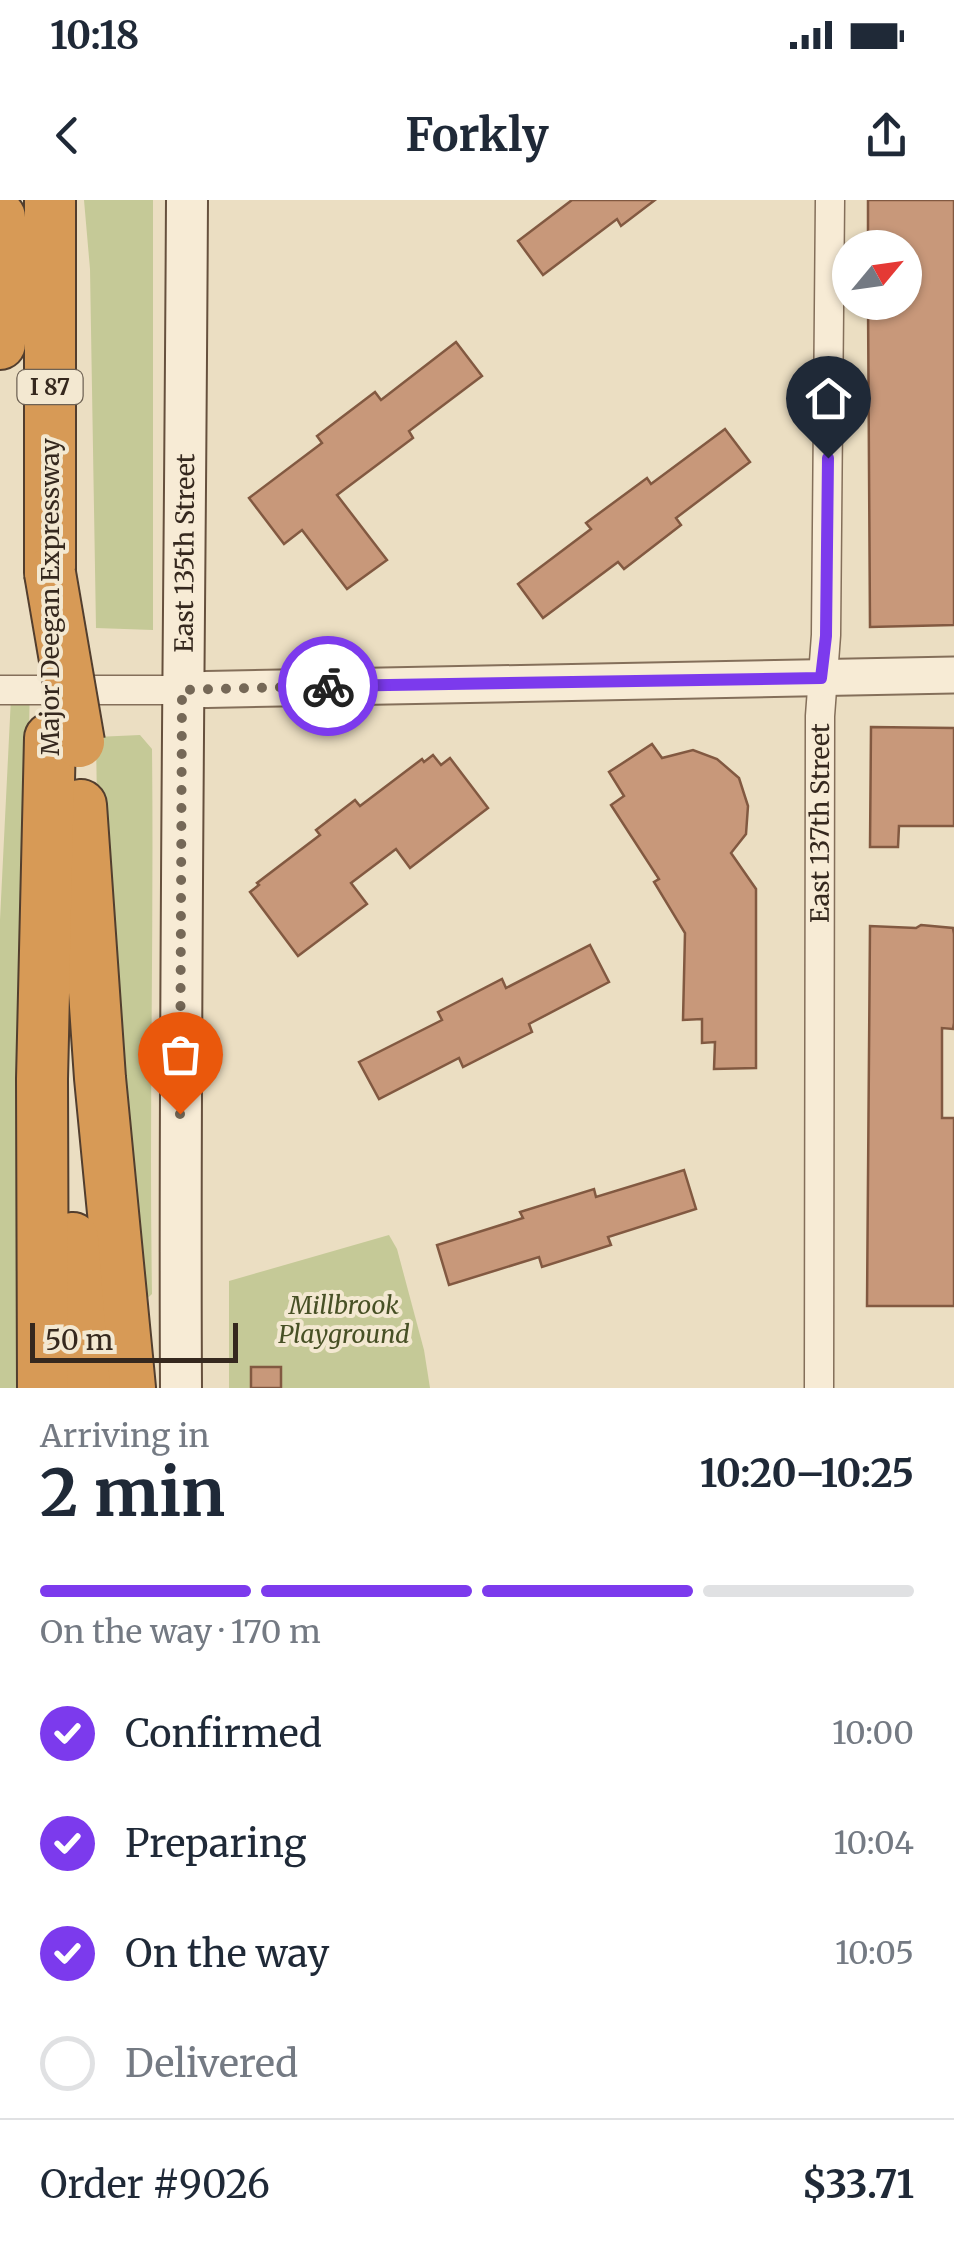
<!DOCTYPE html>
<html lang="en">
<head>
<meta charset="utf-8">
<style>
  :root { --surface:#fff; --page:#f2f2f3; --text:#1f2937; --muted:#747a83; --line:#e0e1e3; --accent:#7c3aed }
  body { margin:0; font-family:Merriweather,serif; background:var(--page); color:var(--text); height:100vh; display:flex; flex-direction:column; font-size:38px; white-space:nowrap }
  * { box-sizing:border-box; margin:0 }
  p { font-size:32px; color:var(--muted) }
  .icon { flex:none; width:55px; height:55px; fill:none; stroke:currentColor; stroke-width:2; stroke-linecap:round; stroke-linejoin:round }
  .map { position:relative; height:1188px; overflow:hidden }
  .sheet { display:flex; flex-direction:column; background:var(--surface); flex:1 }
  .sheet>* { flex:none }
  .needle { width:65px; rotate:61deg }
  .buttons { position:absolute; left:832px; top:30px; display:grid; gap:20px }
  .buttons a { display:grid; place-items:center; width:90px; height:90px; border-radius:50%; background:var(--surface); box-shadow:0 2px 8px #0004; font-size:50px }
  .scale { position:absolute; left:30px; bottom:25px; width:208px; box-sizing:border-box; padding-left:10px; border:5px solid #35281e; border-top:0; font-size:28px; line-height:35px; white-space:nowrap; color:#35281e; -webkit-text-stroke:8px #f3e8d1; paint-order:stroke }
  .pin { position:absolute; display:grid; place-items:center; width:85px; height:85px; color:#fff; margin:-102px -42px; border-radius:50% 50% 50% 0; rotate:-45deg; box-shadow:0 0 10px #0007 }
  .pin .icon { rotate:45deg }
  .courier { position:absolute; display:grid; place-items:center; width:100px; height:100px; margin:-50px; border:8px solid #7c3aed; border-radius:50%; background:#fff; color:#222; box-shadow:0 2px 12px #0007 }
  .headline em { font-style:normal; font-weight:700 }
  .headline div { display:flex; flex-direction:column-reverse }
  .headline { display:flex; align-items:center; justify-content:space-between; height:170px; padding:0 40px }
  h1 { font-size:65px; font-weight:700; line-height:75px }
  .bar { display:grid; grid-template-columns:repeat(4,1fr); gap:15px 10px; align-content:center; height:120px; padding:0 40px }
  .bar i { height:12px; border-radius:8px; background:var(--line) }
  .bar .selected { background:var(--accent) }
  .bar p { grid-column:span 4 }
  .line { display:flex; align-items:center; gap:25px; padding:0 40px; border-top:2px solid var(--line) }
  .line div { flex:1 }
  ol { padding:0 40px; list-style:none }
  li { display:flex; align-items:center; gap:30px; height:110px }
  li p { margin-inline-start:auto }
  li .icon { padding:10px; border-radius:50%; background:var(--accent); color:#fff; stroke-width:4 }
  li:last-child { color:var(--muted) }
  li i { width:55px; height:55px; border:5px solid var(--line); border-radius:50% }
  .status { display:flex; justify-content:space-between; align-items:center; height:70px; padding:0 50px; background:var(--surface); direction:ltr }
  .status svg { height:28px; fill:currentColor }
  header { display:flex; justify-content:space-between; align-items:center; height:130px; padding:0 40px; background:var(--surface); font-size:45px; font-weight:700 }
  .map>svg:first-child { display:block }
  .green { fill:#c5c997 }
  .building { fill:#c8987a; stroke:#825941; stroke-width:2.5 }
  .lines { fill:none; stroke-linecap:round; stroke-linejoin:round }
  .minor-casing { stroke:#846f5a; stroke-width:31 }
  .tertiary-casing { stroke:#846f5a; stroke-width:39 }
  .secondary-casing { stroke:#66503d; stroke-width:44 }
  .motorway-casing { stroke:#523e2e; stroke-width:54 }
  .minor { stroke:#f7ebd5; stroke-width:28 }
  .tertiary { stroke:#f7ebd5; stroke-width:35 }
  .secondary { stroke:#f7ebd5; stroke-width:40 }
  .motorway { stroke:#d79a56; stroke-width:50 }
  .motorway-bridge-casing { stroke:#523e2e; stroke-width:54; stroke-linecap:butt }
  .motorway-bridge { stroke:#d79a56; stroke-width:50 }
  .done { stroke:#756857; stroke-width:10; stroke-dasharray:0 18 }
  .route { stroke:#7c3aed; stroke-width:12 }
  .labels { text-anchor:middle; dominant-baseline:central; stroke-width:8; stroke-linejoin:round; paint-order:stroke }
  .shield { fill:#f3e8d1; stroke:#6e6254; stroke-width:2.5 }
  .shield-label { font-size:22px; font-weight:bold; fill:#35281e }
  .street-label { font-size:25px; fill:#35281e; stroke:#f3e8d1 }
  .park-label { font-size:25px; font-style:italic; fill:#475025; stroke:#f3e8d1 }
</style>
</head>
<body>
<div class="status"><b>10:18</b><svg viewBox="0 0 49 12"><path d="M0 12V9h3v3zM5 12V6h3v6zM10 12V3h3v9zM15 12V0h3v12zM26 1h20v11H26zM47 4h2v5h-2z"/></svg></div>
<header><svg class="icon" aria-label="back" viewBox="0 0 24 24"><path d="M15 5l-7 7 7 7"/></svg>Forkly<svg class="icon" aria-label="share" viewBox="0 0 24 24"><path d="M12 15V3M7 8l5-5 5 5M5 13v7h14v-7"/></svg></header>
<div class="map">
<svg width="954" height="1188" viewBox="0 0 954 1188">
  <rect width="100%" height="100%" fill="#ebdec2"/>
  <!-- green -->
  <g class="green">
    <path d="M 84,0 L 153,0 L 153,430 L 96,428 L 90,69 Z"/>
    <path d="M 12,477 L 30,478 L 25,759 L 25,1188 L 0,1188 L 0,720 Z"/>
    <path d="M 140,535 L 152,549 C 154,731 149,912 152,1094 L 140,1105 L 97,606 L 96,537 Z"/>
    <path d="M 389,1035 L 397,1049 L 424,1150 L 430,1188 L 229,1188 L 229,1081 Z"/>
  </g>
  <!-- building -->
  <g class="building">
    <path d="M 572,0 L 655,0 L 621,26 L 617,19 L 543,75 L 518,41 Z"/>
    <path d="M 868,0 L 954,0 L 954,425 L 870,427 L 868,102 L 905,102 L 905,48 L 868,48 Z"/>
    <path d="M 456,142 L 482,176 L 409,231 L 413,238 L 337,295 L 387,360 L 347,389 L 302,330 L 284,344 L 249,298 L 322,243 L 317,236 L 375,192 L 381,200 Z"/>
    <path d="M 725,229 L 750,262 L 676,318 L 681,325 L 624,369 L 618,362 L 543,418 L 518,384 L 591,329 L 586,323 L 647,278 L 651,284 Z"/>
    <path d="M 871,527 L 954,528 L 954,626 L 899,626 L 898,647 L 870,647 Z"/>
    <path d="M 652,544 L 662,558 L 693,550 L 717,559 L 739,578 L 748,606 L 746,634 L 731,653 L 756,689 L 756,868 L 714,869 L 715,842 L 702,843 L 702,819 L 683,820 L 685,733 L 654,682 L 659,679 L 611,605 L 624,596 L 609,572 Z"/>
    <path d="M 433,555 L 441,565 L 450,558 L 488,608 L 410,668 L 396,649 L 351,683 L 367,704 L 298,756 L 250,692 L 259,685 L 257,683 L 320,635 L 316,630 L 355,600 L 360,606 L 422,559 L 424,562 Z"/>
    <path d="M 921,725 L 953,728 L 954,734 L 954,823 L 953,829 L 942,828 L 942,918 L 954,918 L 954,1106 L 867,1106 L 870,726 L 916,728 Z"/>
    <path d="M 590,745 L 609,782 L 529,824 L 532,832 L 463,867 L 459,858 L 379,899 L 359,862 L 442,820 L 438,812 L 502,779 L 506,788 Z"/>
    <path d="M 684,970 L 696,1009 L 608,1037 L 611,1045 L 542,1067 L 539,1057 L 449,1085 L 437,1045 L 523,1018 L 520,1012 L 594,989 L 596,997 Z"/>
    <rect x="251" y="1167" width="30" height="21"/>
  </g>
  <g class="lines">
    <defs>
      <g id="minor">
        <path d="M 0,490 L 182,490"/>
        <path id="s1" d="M 819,1188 L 820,516 L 826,435 L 830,0"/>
      </g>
      <path id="tertiary" d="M 182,490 L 954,475"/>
      <g id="secondary">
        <path id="s2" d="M 181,1188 C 179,792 185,396 187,0"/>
      </g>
      <g id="motorway">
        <path d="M 50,0 L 50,373"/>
        <path d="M 0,17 L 0,144"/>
        <path d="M 81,605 L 100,878 L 130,1188"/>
        <path d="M 73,1038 L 85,1188"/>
        <path d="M 43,1188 L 42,879 L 50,538"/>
      </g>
    </defs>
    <!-- minor casing -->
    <use href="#minor" class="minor-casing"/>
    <!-- tertiary casing -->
    <use href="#tertiary" class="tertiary-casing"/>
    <!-- secondary casing -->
    <use href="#secondary" class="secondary-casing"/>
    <!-- motorway casing -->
    <use href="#motorway" class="motorway-casing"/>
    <!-- minor -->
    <use href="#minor" class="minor"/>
    <!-- tertiary -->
    <use href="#tertiary" class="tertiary"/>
    <!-- secondary -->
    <use href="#secondary" class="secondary"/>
    <!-- motorway -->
    <use href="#motorway" class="motorway"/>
    <defs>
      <path id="motorway-bridge" d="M 50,373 L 79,542"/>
    </defs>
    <!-- motorway-bridge casing -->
    <use href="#motorway-bridge" class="motorway-bridge-casing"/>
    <!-- motorway-bridge -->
    <use href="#motorway-bridge" class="motorway-bridge"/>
  </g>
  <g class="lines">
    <!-- done -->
    <path class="done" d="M 180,914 L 182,490 L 328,486"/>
    <!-- route -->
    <path class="route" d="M 328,486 L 821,478 L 826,436 L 828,258"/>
  </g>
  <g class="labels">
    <!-- shield labels -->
    <rect class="shield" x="17.5" y="170" width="65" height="34" rx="8"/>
    <g class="shield-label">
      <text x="50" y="187">I 87</text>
    </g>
    <!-- street labels -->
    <g class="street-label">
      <text stroke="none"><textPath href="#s2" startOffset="835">East 135th Street</textPath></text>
      <text transform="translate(50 397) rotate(-90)">Major Deegan Expressway</text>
      <text stroke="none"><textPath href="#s1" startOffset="565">East 137th Street</textPath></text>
    </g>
    <!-- park labels -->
    <g class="park-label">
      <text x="344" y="1105">Millbrook<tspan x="344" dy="29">Playground</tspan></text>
    </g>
  </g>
</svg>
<div class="buttons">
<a><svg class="needle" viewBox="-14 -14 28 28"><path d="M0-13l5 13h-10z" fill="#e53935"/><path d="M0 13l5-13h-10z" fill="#747a83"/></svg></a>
</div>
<div class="scale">50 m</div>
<div class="pin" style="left:180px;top:914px;background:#ea580c"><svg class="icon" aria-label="bag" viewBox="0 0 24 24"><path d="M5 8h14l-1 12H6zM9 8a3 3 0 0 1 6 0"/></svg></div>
<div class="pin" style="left:828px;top:258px;background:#1f2937"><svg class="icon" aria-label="home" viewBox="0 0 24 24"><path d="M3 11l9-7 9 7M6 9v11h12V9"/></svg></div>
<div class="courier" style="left:328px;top:486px"><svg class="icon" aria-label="bike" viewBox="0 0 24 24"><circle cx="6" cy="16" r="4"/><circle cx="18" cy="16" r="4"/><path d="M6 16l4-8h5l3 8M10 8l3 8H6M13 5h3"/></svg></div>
</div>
<section class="sheet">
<div class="headline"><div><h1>2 min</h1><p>Arriving in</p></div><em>10:20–10:25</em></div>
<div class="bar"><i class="selected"></i><i class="selected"></i><i class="selected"></i><i></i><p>On the way · 170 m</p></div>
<ol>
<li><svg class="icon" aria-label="check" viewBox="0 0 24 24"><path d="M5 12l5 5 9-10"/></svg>Confirmed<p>10:00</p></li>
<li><svg class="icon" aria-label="check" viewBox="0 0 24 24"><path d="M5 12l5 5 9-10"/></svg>Preparing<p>10:04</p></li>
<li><svg class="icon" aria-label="check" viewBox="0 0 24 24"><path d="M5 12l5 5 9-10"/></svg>On the way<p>10:05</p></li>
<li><i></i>Delivered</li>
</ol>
<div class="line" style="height:130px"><div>Order #9026</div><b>$33.71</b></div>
</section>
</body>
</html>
